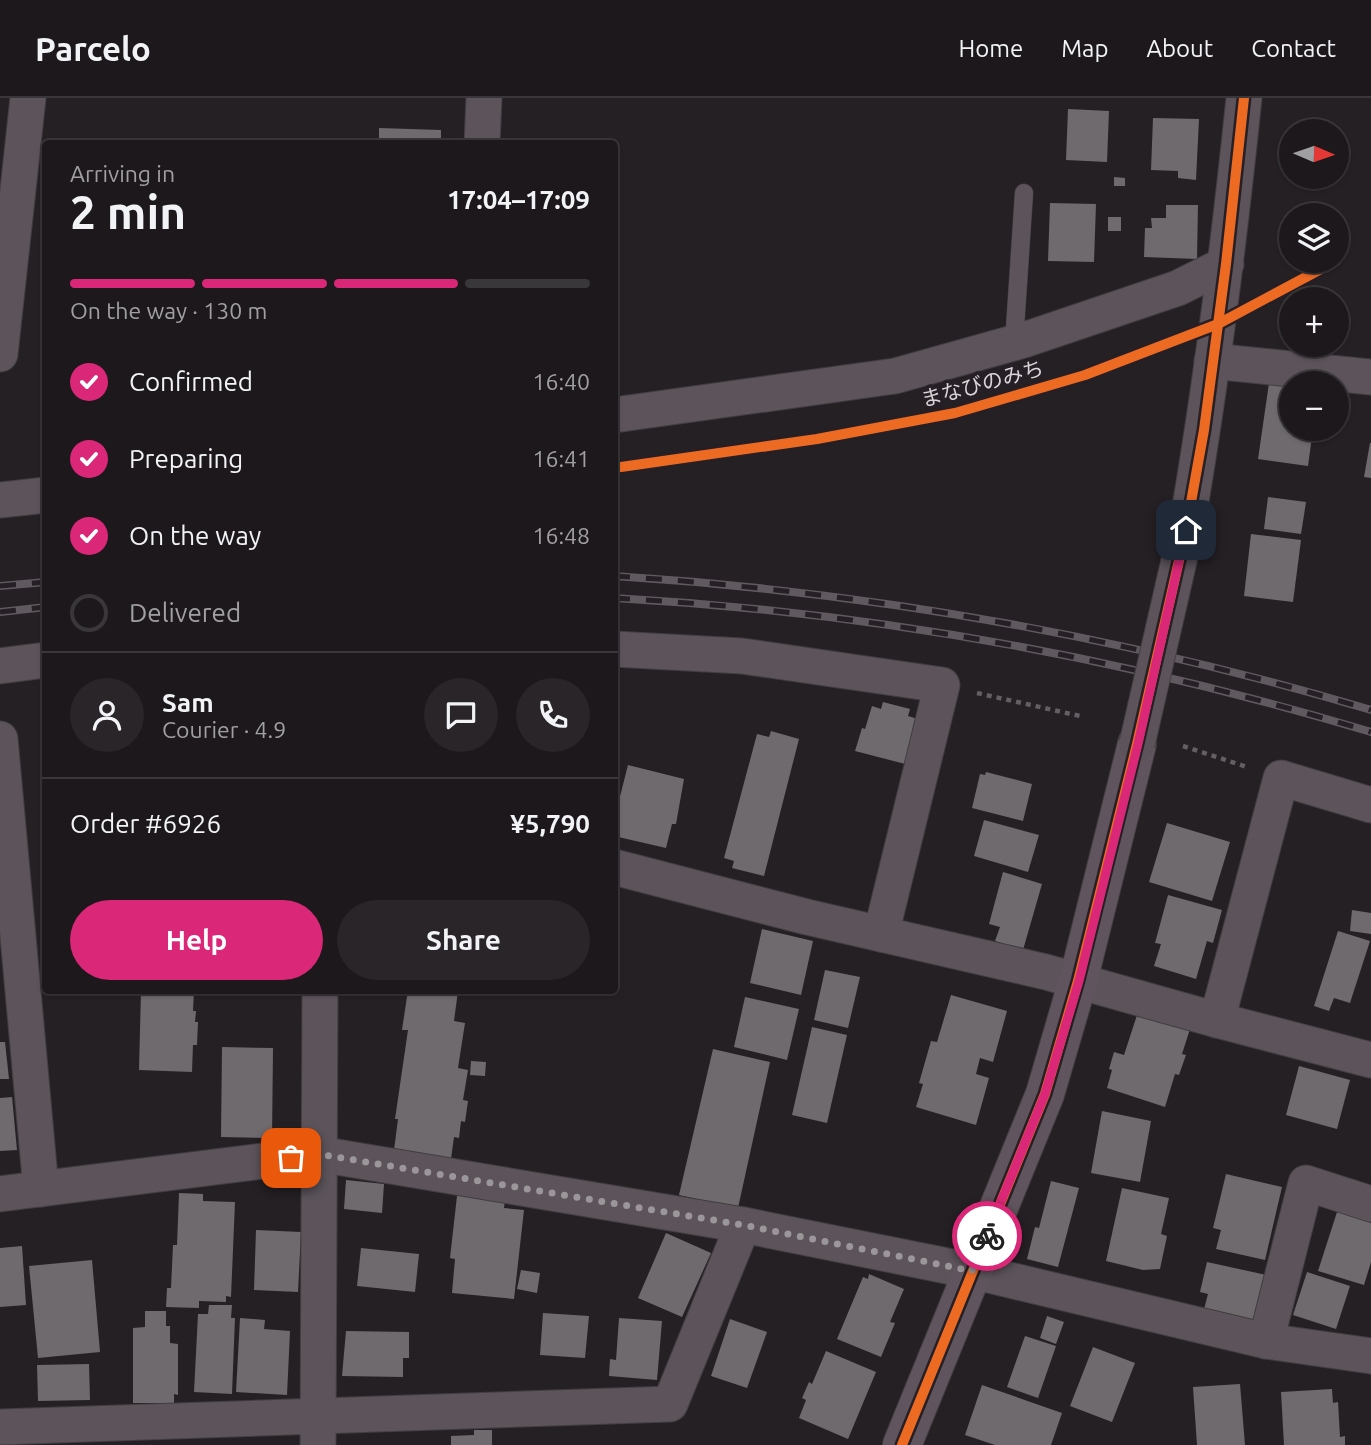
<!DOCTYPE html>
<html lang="en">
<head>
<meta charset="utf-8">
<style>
  :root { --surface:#1c181b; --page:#292528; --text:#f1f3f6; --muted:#a0a0a3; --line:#3a373a; --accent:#db2777 }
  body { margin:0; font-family:Ubuntu,"Noto Sans JP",sans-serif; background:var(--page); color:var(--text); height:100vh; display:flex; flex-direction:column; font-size:26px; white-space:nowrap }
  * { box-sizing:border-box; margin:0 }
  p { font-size:23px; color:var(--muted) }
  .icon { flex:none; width:38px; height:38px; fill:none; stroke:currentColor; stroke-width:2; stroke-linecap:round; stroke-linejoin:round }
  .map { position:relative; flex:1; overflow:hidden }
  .sheet { position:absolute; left:42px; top:42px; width:576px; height:854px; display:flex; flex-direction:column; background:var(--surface); border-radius:7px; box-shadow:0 2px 5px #0004,0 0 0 2px var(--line) }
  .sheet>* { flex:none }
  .needle { width:46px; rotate:92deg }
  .buttons { position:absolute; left:1279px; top:21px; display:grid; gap:14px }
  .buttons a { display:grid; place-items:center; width:70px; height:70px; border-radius:50%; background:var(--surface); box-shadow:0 2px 5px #0004,0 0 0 2px var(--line); font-size:35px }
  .pin { position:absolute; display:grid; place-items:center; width:60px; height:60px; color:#fff; margin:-30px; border-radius:14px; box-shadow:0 4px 10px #0006 }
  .courier { position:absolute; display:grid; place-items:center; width:70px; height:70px; margin:-35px; border:5px solid #db2777; border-radius:50%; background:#fff; color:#222; box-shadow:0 2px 9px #0007 }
  .overview em { font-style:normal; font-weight:700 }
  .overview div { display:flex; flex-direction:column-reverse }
  .overview { display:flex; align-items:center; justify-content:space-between; height:119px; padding:0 28px }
  h1 { font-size:46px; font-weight:700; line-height:52px }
  .bar { display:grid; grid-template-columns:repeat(4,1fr); gap:10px 7px; align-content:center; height:84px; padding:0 28px }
  .bar i { height:9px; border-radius:5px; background:var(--line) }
  .bar .current { background:var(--accent) }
  .bar p { grid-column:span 4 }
  .line { display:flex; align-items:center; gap:18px; padding:0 28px; border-top:2px solid var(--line) }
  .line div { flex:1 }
  .round { display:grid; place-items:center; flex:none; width:74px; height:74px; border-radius:37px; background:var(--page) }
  ol { padding:0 28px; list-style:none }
  li { display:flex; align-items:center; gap:21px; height:77px }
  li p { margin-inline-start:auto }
  li .icon { padding:7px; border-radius:50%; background:var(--accent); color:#fff; stroke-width:4 }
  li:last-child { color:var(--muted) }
  li i { width:38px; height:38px; border:4px solid var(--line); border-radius:50% }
  .button { display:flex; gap:14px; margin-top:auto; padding:14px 28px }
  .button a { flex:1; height:80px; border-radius:42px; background:var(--accent); color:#fff; font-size:28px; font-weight:700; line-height:80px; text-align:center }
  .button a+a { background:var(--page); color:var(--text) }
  header { display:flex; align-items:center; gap:42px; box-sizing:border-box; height:98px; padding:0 35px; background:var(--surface); border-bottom:2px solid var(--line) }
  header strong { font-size:33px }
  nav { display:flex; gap:38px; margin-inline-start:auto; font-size:24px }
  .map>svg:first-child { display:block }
  .building { fill:#6e6a6d }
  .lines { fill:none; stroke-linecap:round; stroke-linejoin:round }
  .lane-casing { stroke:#413e40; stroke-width:19 }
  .street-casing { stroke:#413e40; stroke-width:37 }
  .secondary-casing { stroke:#413e40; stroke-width:40 }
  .path { stroke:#655e64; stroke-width:4.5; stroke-dasharray:5 5; stroke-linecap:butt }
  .lane { stroke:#5c535b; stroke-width:18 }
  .street { stroke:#5c535b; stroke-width:35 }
  .secondary { stroke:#60555e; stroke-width:38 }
  .rail-casing { stroke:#60595f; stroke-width:8 }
  .rail { stroke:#261f25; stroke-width:5; stroke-dasharray:16; stroke-linecap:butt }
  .street-bridge-casing { stroke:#413e40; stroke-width:37; stroke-linecap:butt }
  .street-bridge { stroke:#5c535b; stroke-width:35 }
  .cycleway-casing { stroke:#261f25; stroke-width:15 }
  .cycleway { stroke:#ed6a23; stroke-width:10 }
  .done { stroke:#9a9699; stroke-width:7; stroke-dasharray:0 12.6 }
  .route { stroke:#db2777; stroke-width:9 }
  .labels { text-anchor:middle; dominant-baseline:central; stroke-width:7; stroke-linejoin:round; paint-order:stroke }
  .street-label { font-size:21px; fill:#d9d5d8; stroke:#261f25 }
</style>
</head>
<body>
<header>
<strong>Parcelo</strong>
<nav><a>Home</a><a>Map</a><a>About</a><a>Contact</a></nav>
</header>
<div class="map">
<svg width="1371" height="1347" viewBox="0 0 1371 1347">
  <rect width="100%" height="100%" fill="#252024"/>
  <!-- building -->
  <g class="building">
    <path d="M 1068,11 L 1109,13 L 1107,64 L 1066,62 Z"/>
    <path d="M 1153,20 L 1199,21 L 1196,82 L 1178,80 L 1178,73 L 1151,72 Z"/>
    <path d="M 379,30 L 441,32 L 441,46 L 379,46 Z"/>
    <path d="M 1114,79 L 1125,80 L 1125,88 L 1114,88 Z"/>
    <path d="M 1050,105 L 1096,106 L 1094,164 L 1048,163 Z"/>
    <path d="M 1166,107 L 1198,107 L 1197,161 L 1144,159 L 1145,130 L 1152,130 L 1151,120 L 1166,120 Z"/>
    <rect x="1108" y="119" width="13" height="14"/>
    <path d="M 1269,285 L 1292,288 L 1292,331 L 1313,331 L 1308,368 L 1258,361 Z"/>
    <path d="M 1370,345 L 1371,345 L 1371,380 L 1364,379 Z"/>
    <path d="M 1268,399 L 1306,404 L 1301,436 L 1264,431 Z"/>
    <path d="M 1251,436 L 1301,442 L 1293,504 L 1244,498 Z"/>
    <path d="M 883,604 L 910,611 L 908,618 L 921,622 L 909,667 L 855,653 L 862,630 L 865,631 L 872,608 L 881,611 Z"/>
    <path d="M 771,633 L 799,641 L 764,778 L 732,770 L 734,763 L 724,760 L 757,636 L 769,639 Z"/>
    <path d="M 628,667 L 684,681 L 676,726 L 672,726 L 666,750 L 614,738 L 614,722 Z"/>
    <path d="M 986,674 L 1032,686 L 1023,723 L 972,710 L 980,676 L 985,677 Z"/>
    <path d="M 984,722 L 1039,737 L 1028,774 L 974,758 Z"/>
    <path d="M 1167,725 L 1230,744 L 1212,803 L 1149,784 Z"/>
    <path d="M 1003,774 L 1042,786 L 1023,852 L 995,843 L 1000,829 L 989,826 Z"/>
    <path d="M 1168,797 L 1222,812 L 1213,845 L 1207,843 L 1196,881 L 1154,868 L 1161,846 L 1155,845 Z"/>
    <path d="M 1352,812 L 1371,815 L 1371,836 L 1350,833 Z"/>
    <path d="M 762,831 L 813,843 L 801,897 L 750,885 Z"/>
    <path d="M 1338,833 L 1370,843 L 1350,905 L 1334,900 L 1329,913 L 1314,908 Z"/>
    <path d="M 825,872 L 860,879 L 848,930 L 814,922 Z"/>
    <path d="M 141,892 L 194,892 L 193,913 L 196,913 L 195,924 L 198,924 L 197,947 L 193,947 L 192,974 L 139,972 Z"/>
    <path d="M 408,892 L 458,893 L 454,923 L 465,925 L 458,970 L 468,972 L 463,1002 L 468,1003 L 465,1024 L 461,1023 L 459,1040 L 454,1039 L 451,1061 L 394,1052 L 398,1021 L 395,1021 L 408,932 L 402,932 Z"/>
    <path d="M 951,897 L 1007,913 L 993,964 L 980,960 L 976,976 L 989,980 L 976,1027 L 916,1009 L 923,986 L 919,985 L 931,943 L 937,944 Z"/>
    <path d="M 745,899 L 799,911 L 787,962 L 734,949 Z"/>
    <path d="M 1138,914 L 1190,931 L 1182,956 L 1186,957 L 1179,977 L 1175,976 L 1165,1009 L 1107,990 L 1112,972 L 1109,971 L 1114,954 L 1124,957 Z"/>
    <path d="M 812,929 L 847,937 L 827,1025 L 792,1017 Z"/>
    <path d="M 0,944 L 5,944 L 9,981 L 0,981 Z"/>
    <path d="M 222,949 L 273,950 L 272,1040 L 221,1039 Z"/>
    <path d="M 713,951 L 770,964 L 738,1110 L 679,1097 Z"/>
    <path d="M 471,963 L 486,964 L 485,978 L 470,977 Z"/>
    <path d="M 1299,968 L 1350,982 L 1337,1031 L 1286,1017 Z"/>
    <path d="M 12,999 L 17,1052 L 0,1053 L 0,1000 Z"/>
    <path d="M 1102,1013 L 1151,1023 L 1140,1084 L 1091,1075 Z"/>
    <path d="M 1226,1076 L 1282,1089 L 1265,1162 L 1216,1151 L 1221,1132 L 1213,1130 Z"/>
    <path d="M 346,1082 L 384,1086 L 382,1115 L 344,1111 Z"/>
    <path d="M 1051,1083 L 1079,1090 L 1058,1169 L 1027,1161 L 1035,1129 L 1039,1130 Z"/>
    <path d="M 458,1089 L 506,1094 L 504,1110 L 524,1112 L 514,1201 L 452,1195 L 455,1161 L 450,1160 Z"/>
    <path d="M 1122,1090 L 1169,1100 L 1161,1136 L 1167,1138 L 1160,1171 L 1143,1172 L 1106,1163 Z"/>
    <path d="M 179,1095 L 203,1096 L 203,1103 L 235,1104 L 231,1199 L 226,1198 L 226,1204 L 199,1203 L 199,1210 L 166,1209 L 167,1190 L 171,1190 L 173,1147 L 177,1147 Z"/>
    <path d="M 1337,1114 L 1371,1125 L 1371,1164 L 1364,1187 L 1318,1173 Z"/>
    <path d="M 256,1132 L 301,1134 L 298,1194 L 254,1192 Z"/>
    <path d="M 666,1135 L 711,1155 L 682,1219 L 638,1200 Z"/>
    <path d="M 22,1148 L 26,1207 L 0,1209 L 0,1150 Z"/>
    <path d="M 361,1150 L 419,1156 L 415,1194 L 357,1188 Z"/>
    <path d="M 92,1162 L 100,1254 L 38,1260 L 29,1168 Z"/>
    <path d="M 1207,1164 L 1271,1178 L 1255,1222 L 1204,1211 L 1208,1196 L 1200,1194 Z"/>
    <path d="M 521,1172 L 540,1175 L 537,1195 L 517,1191 Z"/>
    <path d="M 1307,1174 L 1350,1188 L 1336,1231 L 1293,1217 Z"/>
    <path d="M 869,1176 L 904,1191 L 890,1224 L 895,1225 L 881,1259 L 837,1241 L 863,1179 L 868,1181 Z"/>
    <path d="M 209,1207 L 232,1207 L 231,1220 L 235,1220 L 232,1296 L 194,1294 L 198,1216 L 208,1216 Z"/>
    <path d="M 145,1213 L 166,1213 L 166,1228 L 170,1228 L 170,1245 L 178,1246 L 178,1297 L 174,1296 L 174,1305 L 133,1305 L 133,1230 L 145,1229 Z"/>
    <path d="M 543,1215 L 589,1218 L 585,1260 L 540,1257 Z"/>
    <path d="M 1047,1218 L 1064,1224 L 1056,1246 L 1040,1240 Z"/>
    <path d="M 240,1220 L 265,1222 L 264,1231 L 290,1233 L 287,1297 L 236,1294 Z"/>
    <path d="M 619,1220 L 662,1223 L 657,1282 L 609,1278 L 610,1261 L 616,1262 Z"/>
    <path d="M 730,1221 L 767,1234 L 747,1290 L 711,1278 Z"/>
    <path d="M 346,1233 L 409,1234 L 409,1260 L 403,1260 L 403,1279 L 342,1278 Z"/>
    <path d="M 1025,1238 L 1056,1248 L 1038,1300 L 1007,1289 Z"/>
    <path d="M 1093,1249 L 1135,1265 L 1112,1324 L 1070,1308 Z"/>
    <path d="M 826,1253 L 876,1274 L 848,1341 L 799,1320 L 806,1302 L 802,1300 L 809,1284 L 812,1286 Z"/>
    <path d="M 89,1266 L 90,1302 L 38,1303 L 37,1267 Z"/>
    <path d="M 1240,1286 L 1245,1347 L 1197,1347 L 1193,1289 Z"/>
    <path d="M 982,1287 L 1062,1315 L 1051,1347 L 995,1347 L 965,1337 Z"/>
    <path d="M 1332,1291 L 1333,1305 L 1338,1304 L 1340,1339 L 1345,1338 L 1345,1347 L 1284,1347 L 1281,1294 Z"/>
    <path d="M 474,1332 L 492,1332 L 492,1347 L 451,1347 L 451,1338 L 474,1337 Z"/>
  </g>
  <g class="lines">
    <defs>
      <path id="lane" d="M 1014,245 L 1024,95"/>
      <g id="street">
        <path d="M 482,46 L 484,0"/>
        <path d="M 0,256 L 28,0"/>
        <path d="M 1212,263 L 1371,279"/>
        <path d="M 614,317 L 895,278 L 1024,242 L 1178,190 L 1226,166"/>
        <path d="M 0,402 L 46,397"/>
        <path d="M 1186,432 C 1211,289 1229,145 1244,0"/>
        <path d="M 614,551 L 742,558 L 942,587 L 881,836"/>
        <path d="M 0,568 L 46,562"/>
        <path d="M 0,641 L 41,1091"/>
        <path d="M 614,769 L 807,819 L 1046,874 L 1217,922 L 1371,962"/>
        <path d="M 1217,922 L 1281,680 L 1371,707"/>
        <path d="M 0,1096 L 319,1056 L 743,1127 L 972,1173 L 1266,1243 L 1371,1258"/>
        <path d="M 1266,1243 L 1306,1085 L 1371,1106"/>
        <path d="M 0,1329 L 670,1306 L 743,1127"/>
        <path d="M 318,1347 L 320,892"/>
      </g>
      <path id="secondary" d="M 902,1347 L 1045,996 L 1078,883 L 1137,646"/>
    </defs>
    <!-- lane casing -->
    <use href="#lane" class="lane-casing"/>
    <!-- street casing -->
    <use href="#street" class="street-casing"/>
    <!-- secondary casing -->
    <use href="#secondary" class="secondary-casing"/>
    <!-- path -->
    <g class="path">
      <path d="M 977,595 L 1080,618"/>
      <path d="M 1183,648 L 1247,669"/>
    </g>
    <!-- lane -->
    <use href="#lane" class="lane"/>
    <!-- street -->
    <use href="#street" class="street"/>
    <!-- secondary -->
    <use href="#secondary" class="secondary"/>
    <defs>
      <g id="rail">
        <path d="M 614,478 C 870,494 1126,539 1371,612"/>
        <path d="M 0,488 L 46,484"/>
        <path d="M 614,500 C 871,514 1125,560 1371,634"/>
        <path d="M 0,514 L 46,509"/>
      </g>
    </defs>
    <!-- rail casing -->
    <use href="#rail" class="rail-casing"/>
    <!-- rail -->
    <use href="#rail" class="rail"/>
    <defs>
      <path id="street-bridge" d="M 1137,646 L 1186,432"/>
    </defs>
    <!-- street-bridge casing -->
    <use href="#street-bridge" class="street-bridge-casing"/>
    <!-- street-bridge -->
    <use href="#street-bridge" class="street-bridge"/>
    <defs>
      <g id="cycleway">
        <path d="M 614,370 L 817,341 L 955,315 L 1085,277 L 1218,226 L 1336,163"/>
        <path d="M 902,1347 L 1045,996 L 1078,883 L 1137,646 L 1186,432 L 1204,332 L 1226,166 L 1244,0"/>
      </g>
    </defs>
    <!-- cycleway casing -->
    <use href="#cycleway" class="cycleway-casing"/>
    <!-- cycleway -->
    <use href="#cycleway" class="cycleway"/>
  </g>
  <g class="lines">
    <!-- done -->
    <path class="done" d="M 291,1060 L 318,1056 L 372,1065 L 743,1127 L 972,1173 L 987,1138"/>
    <!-- route -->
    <path class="route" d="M 987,1138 L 1045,996 L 1079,883 L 1138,646 L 1186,432"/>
  </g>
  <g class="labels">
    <!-- street labels -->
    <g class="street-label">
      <text transform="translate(982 285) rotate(-15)">まなびのみち</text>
    </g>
  </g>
</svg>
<div class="buttons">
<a><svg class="needle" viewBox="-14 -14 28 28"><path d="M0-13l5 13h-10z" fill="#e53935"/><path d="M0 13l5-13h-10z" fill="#a0a0a3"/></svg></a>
<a><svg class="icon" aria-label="layers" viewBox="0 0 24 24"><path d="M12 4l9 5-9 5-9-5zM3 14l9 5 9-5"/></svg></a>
<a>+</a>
<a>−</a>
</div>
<div class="pin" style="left:291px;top:1060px;background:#ea580c"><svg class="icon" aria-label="bag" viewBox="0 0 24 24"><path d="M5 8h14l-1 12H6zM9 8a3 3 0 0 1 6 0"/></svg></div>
<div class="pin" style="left:1186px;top:432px;background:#1f2937"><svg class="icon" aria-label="home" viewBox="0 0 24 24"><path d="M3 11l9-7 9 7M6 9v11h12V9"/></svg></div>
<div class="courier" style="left:987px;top:1138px"><svg class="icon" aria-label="bike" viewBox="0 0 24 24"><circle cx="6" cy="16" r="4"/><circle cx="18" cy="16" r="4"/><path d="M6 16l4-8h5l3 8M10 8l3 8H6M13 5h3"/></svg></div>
<section class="sheet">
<div class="overview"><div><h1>2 min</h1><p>Arriving in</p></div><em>17:04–17:09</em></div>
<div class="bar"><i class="current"></i><i class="current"></i><i class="current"></i><i></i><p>On the way · 130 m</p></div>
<ol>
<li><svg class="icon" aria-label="check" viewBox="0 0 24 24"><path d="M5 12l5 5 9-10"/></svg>Confirmed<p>16:40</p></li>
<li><svg class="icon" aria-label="check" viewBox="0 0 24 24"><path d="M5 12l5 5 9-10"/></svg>Preparing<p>16:41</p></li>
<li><svg class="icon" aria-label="check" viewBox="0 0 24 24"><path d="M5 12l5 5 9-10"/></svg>On the way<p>16:48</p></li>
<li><i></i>Delivered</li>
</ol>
<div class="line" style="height:126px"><a class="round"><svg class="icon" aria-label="person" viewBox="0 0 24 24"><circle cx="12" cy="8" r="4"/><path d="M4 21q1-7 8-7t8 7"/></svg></a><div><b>Sam</b><p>Courier · 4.9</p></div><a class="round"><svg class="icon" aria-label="chat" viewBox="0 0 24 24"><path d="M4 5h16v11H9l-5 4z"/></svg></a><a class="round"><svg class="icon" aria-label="phone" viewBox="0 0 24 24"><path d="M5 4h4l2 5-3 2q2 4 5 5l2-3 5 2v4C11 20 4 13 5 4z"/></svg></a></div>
<div class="line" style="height:91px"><div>Order #6926</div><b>¥5,790</b></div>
<div class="button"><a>Help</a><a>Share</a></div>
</section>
</div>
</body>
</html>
